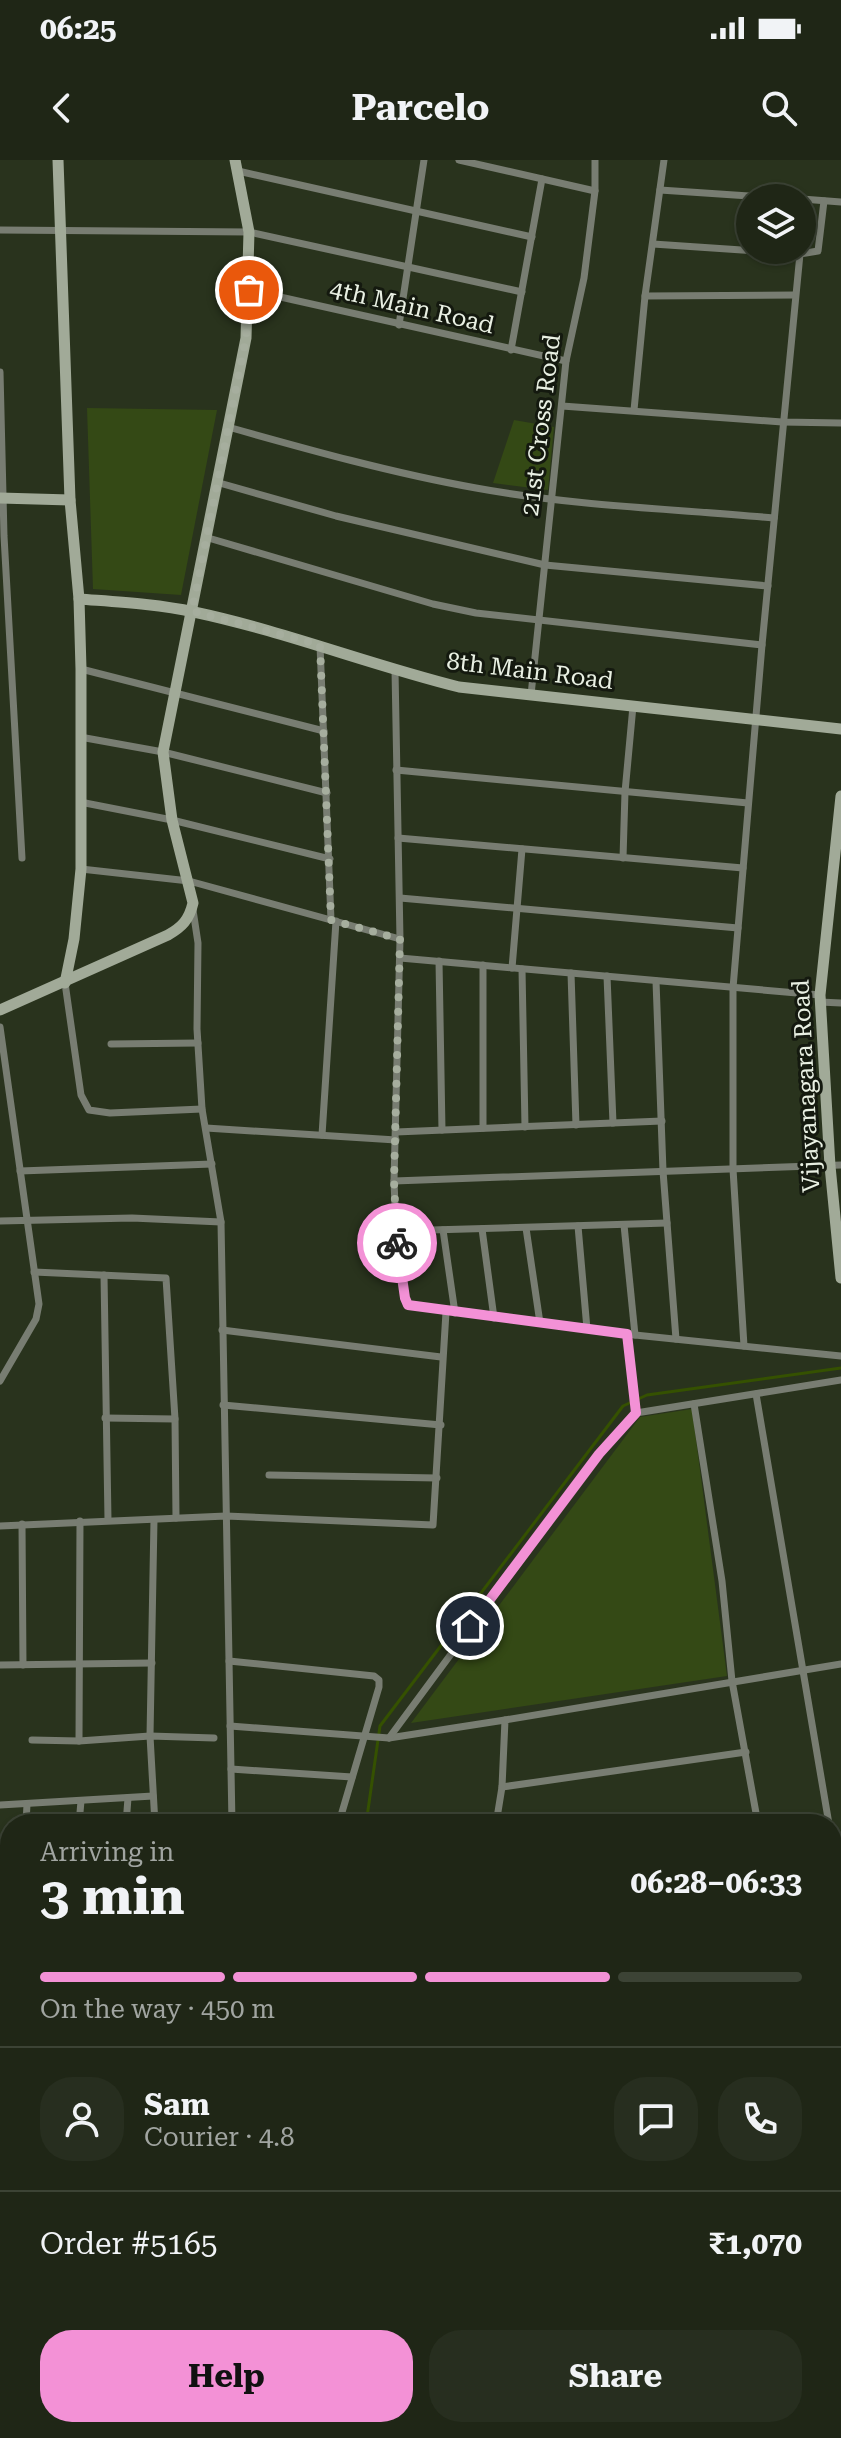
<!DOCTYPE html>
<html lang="en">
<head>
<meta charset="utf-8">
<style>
  :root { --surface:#1f2616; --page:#272e1f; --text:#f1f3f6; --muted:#a1a5a1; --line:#3c4335; --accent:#f391d6 }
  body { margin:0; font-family:"Roboto Serif",serif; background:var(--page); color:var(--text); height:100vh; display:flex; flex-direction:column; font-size:30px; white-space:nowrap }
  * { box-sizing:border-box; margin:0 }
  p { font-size:26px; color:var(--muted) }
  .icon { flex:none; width:44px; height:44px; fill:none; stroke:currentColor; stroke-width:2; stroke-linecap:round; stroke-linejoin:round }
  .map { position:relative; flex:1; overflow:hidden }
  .sheet { position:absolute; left:0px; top:1654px; width:842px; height:624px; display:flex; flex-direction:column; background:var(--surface); border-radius:32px 32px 0 0; box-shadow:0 2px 6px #0004,0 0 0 2px var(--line) }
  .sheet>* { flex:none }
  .fabs { position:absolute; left:736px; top:24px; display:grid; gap:16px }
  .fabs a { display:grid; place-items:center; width:80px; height:80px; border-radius:50%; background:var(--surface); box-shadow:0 2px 6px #0004,0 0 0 2px var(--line); font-size:40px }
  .pin { position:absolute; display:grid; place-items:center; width:68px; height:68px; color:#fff; margin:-34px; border:4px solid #fff; border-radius:50%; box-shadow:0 2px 8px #0007 }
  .courier { position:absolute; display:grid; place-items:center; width:80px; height:80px; margin:-40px; border:6px solid #f391d6; border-radius:50%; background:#fff; color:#222; box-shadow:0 2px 10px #0007 }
  .summary em { font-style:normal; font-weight:700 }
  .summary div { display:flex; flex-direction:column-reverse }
  .summary { display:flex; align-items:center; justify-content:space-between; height:136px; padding:0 40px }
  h1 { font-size:52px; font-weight:700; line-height:60px }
  .bar { display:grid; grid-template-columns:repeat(4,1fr); gap:12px 8px; align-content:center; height:96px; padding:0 40px }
  .bar i { height:10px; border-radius:6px; background:var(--line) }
  .bar .current { background:var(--accent) }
  .bar p { grid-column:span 4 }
  .line { display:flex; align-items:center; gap:20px; padding:0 40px; border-top:2px solid var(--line) }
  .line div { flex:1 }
  .round { display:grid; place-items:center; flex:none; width:84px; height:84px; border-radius:32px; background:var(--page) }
  .button { display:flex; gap:16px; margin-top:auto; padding:16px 40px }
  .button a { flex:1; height:92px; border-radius:32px; background:var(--accent); color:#111; font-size:32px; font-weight:700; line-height:92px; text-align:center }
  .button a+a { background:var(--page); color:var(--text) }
  .status { display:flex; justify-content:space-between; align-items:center; height:56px; padding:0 40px; background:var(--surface); direction:ltr }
  .status svg { height:22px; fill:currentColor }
  header { display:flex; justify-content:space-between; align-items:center; height:104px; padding:0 40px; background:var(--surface); font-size:36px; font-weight:700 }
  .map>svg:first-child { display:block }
  .green { fill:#344915 }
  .water { fill:#355101 }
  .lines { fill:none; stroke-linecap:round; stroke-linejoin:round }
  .stream { stroke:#355101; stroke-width:3 }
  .street { stroke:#787d72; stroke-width:7 }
  .secondary { stroke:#a1aa98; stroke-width:11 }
  .done { stroke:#a6ae9e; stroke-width:8; stroke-dasharray:0 14.4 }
  .route { stroke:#f391d6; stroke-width:10 }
  .labels { text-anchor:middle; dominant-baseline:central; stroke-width:6; stroke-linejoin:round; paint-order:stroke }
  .street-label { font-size:24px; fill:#e9f0e3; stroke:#14190f }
</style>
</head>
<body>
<div class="status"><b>06:25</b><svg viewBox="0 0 49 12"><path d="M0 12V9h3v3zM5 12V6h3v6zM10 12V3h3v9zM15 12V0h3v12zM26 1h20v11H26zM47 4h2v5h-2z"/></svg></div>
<header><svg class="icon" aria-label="back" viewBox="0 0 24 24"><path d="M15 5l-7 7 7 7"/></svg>Parcelo<svg class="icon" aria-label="search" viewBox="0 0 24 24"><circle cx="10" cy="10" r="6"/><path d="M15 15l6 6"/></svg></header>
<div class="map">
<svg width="841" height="2278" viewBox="0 0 841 2278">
  <rect width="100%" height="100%" fill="#29331d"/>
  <!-- green -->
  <g class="green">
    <path d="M 87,248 L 217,250 L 181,435 L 93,429 Z"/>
    <path d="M 514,260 L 554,267 L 548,330 L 493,323 Z"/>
    <path d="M 692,1249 L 727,1516 L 411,1563 L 640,1257 Z"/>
  </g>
  <!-- water -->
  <path class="water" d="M 84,2268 L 581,2268 L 585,2278 L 83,2278 Z"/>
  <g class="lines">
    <!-- stream -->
    <path class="stream" d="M 366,1664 L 380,1566 L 623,1246 L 647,1235 L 841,1208"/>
    <!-- street -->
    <g class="street">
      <path d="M 459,0 L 595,31"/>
      <path d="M 238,11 L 532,77"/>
      <path d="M 660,30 L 780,38"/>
      <path d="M 802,39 L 841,42"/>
      <path d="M 0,70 L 249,72 L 522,132"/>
      <path d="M 653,84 L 800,94 L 818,91 L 824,41"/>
      <path d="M 249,130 L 566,201"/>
      <path d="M 645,136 L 795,135"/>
      <path d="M 399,165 L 424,0"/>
      <path d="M 511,190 L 542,19"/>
      <path d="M 0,212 L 4,376 L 22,698"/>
      <path d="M 562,246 L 782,262 L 841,263"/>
      <path d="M 634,250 L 645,136 L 664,0"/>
      <path d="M 228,267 C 310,290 392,313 476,328 C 574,346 675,349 774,358"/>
      <path d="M 216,322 L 336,356 L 545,405 L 768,426"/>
      <path d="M 205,377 L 433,444 L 476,453 L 762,485"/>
      <path d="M 320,485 L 331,760"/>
      <path d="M 81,509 L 324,571"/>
      <path d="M 395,510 L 400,779 L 394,1021 L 396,1071 L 405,1138 L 408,1145 L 635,1175 L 841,1196"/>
      <path d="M 531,535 L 566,201 L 584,118 L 595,31 L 595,0"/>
      <path d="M 80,577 L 163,592 L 327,633"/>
      <path d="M 396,610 L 748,643"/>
      <path d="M 80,642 L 172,660 L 330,699"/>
      <path d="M 398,678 L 743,708"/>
      <path d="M 623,698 L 625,632 L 633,546"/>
      <path d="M 81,709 L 189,721 L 400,779"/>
      <path d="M 400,738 L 738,768"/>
      <path d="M 193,750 L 198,783 L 197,869 L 202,949 L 221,1062 L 232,1664"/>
      <path d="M 400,798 L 820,835"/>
      <path d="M 439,801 L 442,970"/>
      <path d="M 483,805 L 483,968"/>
      <path d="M 512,808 L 522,689"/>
      <path d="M 522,809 L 525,967"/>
      <path d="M 571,813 L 576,965"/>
      <path d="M 607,816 L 613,963"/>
      <path d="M 656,821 L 663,1011 L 676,1179"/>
      <path d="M 65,823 L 81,935 L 89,950 L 110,953 L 202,949"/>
      <path d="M 820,842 L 841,843"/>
      <path d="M 0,867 L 39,1144 L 36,1159 L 0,1221"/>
      <path d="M 111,884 L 198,883"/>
      <path d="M 206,968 L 396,980"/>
      <path d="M 396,972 L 662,961"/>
      <path d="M 322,975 L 336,761"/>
      <path d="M 20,1011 L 212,1004"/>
      <path d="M 394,1021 L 841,1005"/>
      <path d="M 0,1061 L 132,1058 L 221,1062"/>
      <path d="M 624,1065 L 635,1175"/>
      <path d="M 578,1066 L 587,1169"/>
      <path d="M 526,1068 L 540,1163"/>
      <path d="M 482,1069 L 494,1158"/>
      <path d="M 443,1070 L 455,1153"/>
      <path d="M 396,1071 L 667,1063"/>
      <path d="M 34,1112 L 166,1118 L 175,1259 L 176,1358"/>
      <path d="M 104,1115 L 108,1360"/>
      <path d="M 222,1170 L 441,1197"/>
      <path d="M 627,1174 L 636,1253"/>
      <path d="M 744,1186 L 733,1009 L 733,828 L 762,485 L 800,94"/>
      <path d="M 756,1234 L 829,1664"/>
      <path d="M 694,1244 L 722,1421 L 732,1521 L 758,1664"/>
      <path d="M 223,1245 L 441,1265"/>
      <path d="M 105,1258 L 175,1259"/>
      <path d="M 269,1315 L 437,1318"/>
      <path d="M 154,1360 L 150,1576 L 155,1664"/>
      <path d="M 22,1364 L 23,1505"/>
      <path d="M 0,1366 L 226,1356 L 433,1365 L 446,1152"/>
      <path d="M 229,1501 L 374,1516 L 379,1520 L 379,1527 L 340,1659 L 232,1657"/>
      <path d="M 0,1505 L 152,1503"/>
      <path d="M 230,1566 L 389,1578 L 505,1560"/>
      <path d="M 389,1578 L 599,1294 L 636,1253 L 841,1220"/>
      <path d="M 32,1580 L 79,1581 L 150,1576 L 214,1578"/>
      <path d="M 79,1581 L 80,1361"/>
      <path d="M 231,1609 L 352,1617"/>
      <path d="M 502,1627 L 746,1592"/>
      <path d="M 0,1645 L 153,1636"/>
      <path d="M 26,1664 L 27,1644"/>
      <path d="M 79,1664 L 81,1641"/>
      <path d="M 126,1664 L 128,1638"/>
      <path d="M 496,1664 L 502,1627 L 505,1560 L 841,1504"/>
      <path d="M 709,1664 L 757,1657"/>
      <path d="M 832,1679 L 841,1727"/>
      <path d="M 0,1718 L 10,1718"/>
      <path d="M 0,1783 L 10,1785"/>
      <path d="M 832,1893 L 841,1892"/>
      <path d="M 8,2009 L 10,1864"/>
      <path d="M 832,2063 L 841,2063"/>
      <path d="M 832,2120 L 841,2120"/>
      <path d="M 832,2258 L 841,2258"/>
      <path d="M 720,2278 L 720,2268"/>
      <path d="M 786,2278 L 786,2268"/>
    </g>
    <!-- secondary -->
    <g class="secondary">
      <path d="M 58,0 L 70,340 L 79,439 L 81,509 L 81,709 L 74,779 L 65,823"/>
      <path d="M 0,338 L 70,340"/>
      <path d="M 79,439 C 117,442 157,444 194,452 C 284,471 370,505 459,527 L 841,569"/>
      <path d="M 841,636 L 820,835 L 830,1006 L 841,1118"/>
      <path d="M 0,850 L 168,775 C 182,767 189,760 193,743 L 172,660 L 163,592 L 246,178 L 249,72 L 235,0"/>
    </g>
  </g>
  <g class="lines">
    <!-- done -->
    <path class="done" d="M 249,130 L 246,178 L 192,451 L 320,485 L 331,760 L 400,779 L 394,1021 L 397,1083"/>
    <!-- route -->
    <path class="route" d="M 397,1083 L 405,1138 L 408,1145 L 627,1174 L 636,1253 L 599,1294 L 470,1466"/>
  </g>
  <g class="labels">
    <!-- street labels -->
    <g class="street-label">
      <text transform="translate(412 147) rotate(13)">4th Main Road</text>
      <text transform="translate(541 265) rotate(-83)">21st Cross Road</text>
      <text transform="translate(530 511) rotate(7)">8th Main Road</text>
      <text transform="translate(806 926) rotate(-93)">Vijayanagara Road</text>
    </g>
  </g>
</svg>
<div class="fabs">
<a><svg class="icon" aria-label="layers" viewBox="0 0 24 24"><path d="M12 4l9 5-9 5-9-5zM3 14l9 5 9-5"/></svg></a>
</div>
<div class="pin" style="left:249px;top:130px;background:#ea580c"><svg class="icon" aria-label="bag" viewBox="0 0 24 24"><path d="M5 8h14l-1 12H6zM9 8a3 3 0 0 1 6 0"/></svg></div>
<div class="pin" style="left:470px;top:1466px;background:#1f2937"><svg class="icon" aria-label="home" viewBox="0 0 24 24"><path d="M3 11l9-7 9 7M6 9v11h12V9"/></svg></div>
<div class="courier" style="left:397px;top:1083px"><svg class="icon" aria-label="bike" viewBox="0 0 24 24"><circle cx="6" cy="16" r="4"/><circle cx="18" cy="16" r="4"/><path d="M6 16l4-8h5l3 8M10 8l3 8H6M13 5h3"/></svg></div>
<section class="sheet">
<div class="summary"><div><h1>3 min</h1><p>Arriving in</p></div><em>06:28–06:33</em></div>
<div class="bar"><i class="current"></i><i class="current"></i><i class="current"></i><i></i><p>On the way · 450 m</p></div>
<div class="line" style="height:144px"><a class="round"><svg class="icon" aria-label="person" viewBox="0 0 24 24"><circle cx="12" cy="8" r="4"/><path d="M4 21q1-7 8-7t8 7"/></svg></a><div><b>Sam</b><p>Courier · 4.8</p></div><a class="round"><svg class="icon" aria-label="chat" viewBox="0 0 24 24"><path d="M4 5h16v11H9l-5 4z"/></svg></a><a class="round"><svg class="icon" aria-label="phone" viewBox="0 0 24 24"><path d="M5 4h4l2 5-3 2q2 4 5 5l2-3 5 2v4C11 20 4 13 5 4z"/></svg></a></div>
<div class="line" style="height:104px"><div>Order #5165</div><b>₹1,070</b></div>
<div class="button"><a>Help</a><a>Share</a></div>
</section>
</div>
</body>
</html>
